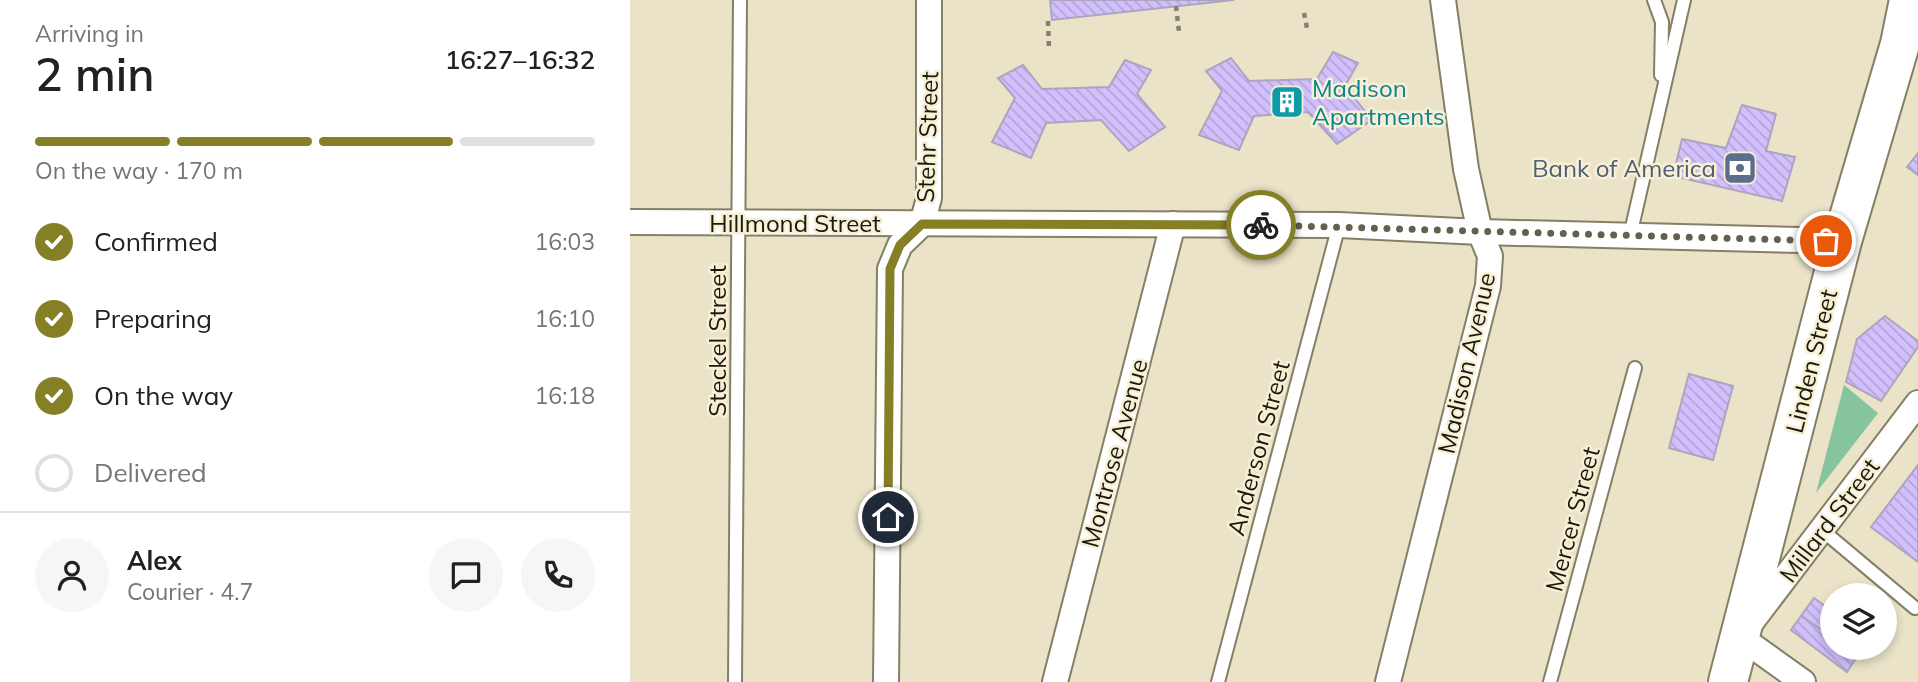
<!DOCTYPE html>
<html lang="en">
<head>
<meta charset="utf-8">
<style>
  :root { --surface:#fff; --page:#f6f6f6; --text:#202124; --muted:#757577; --line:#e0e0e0; --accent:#857f26 }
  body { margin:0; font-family:Mulish,sans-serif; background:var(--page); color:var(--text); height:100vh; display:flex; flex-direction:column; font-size:26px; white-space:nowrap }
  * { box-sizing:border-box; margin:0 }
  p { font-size:23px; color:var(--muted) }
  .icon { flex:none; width:38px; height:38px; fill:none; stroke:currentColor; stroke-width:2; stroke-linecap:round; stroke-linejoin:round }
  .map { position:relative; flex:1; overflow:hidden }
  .panel { display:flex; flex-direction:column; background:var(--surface); width:630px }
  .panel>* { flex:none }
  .controls { position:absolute; left:1190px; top:583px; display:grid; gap:14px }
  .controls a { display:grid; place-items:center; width:77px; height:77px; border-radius:50%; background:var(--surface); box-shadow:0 4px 10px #0003; font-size:35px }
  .pin { position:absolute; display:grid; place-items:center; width:60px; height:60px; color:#fff; margin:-30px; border:4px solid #fff; border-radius:50%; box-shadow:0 2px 7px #0007 }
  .courier { position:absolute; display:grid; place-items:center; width:70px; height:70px; margin:-35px; border:5px solid #857f26; border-radius:50%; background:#fff; color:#222; box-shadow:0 2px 9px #0007 }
  .headline em { font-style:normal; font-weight:600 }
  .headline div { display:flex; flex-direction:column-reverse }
  .headline { display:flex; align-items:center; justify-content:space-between; height:119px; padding:0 35px }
  h1 { font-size:46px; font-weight:600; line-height:52px }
  .bar { display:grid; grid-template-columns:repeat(4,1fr); gap:10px 7px; align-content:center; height:84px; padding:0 35px }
  .bar i { height:9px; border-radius:5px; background:var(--line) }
  .bar .active { background:var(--accent) }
  .bar p { grid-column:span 4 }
  .line { display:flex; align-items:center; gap:18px; padding:0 35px; border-top:2px solid var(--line) }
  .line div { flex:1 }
  .round { display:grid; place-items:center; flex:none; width:74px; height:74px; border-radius:37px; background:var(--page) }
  ol { padding:0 35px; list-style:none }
  li { display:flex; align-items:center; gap:21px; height:77px }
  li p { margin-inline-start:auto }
  li .icon { padding:7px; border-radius:50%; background:var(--accent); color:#fff; stroke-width:4 }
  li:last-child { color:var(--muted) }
  li i { width:38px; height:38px; border:4px solid var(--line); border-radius:50% }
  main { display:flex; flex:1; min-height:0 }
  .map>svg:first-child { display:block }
  .green { fill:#86c49e }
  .building { fill:url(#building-back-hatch); stroke:#aca5bf; stroke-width:2 }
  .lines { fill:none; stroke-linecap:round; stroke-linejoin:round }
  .service-casing { stroke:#857f66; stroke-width:16 }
  .minor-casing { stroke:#857f66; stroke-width:28 }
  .primary-casing { stroke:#857f66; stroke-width:42 }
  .path { stroke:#85816e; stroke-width:4.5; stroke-dasharray:5 5; stroke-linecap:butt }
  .service { stroke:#fff; stroke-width:12 }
  .minor { stroke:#fff; stroke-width:24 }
  .primary { stroke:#fff; stroke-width:38 }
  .done { stroke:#63604f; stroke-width:7; stroke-dasharray:0 12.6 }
  .route { stroke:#857f26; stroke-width:9 }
  .labels { text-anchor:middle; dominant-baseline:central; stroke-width:5; stroke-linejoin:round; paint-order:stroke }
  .culture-label { font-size:24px; fill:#0d838f; stroke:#f7f0d4; text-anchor:start }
  .street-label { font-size:24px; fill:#1b190f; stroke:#f7f0d4 }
  .service-label { font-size:24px; fill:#4e5e75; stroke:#f7f0d4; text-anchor:end }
</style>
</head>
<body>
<main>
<section class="panel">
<div class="headline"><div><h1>2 min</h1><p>Arriving in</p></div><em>16:27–16:32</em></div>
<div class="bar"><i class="active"></i><i class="active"></i><i class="active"></i><i></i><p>On the way · 170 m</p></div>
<ol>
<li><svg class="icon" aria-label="check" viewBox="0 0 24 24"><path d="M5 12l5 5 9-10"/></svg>Confirmed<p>16:03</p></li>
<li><svg class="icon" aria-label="check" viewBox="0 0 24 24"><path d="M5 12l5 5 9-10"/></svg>Preparing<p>16:10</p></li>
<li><svg class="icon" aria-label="check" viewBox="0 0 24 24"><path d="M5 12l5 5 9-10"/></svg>On the way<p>16:18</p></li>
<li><i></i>Delivered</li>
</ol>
<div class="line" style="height:126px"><a class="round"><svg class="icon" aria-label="person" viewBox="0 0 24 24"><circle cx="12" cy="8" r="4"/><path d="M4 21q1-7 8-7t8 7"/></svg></a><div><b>Alex</b><p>Courier · 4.7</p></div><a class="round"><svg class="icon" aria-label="chat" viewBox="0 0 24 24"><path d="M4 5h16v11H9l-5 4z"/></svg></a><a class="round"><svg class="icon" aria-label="phone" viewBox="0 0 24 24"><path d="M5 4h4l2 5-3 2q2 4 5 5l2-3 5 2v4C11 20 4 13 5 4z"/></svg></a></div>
</section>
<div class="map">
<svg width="1288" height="682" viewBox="0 0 1288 682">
  <defs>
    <pattern id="building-back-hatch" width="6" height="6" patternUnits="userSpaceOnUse" patternTransform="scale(1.75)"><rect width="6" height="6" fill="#d1c0fc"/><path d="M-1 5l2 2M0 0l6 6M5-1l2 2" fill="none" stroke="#b3a4d7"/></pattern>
  </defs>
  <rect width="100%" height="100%" fill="#eae3c7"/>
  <!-- green -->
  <path class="green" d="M 1214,385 L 1248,413 L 1186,493 Z"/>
  <!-- building -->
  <g class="building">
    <path d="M 420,0 L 604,0 L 422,20 Z"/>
    <path d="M 703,52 L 728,63 L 715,86 L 742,120 L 707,144 L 678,112 L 624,116 L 609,150 L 569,135 L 592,91 L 576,71 L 601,58 L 619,81 L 687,79 Z"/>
    <path d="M 495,60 L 521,70 L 507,94 L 535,127 L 499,151 L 471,120 L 416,123 L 401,158 L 362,142 L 385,98 L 368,78 L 393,65 L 412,89 L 479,87 Z"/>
    <path d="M 1112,105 L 1146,114 L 1136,151 L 1165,157 L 1152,201 L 1043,176 L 1052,139 L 1096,148 Z"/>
    <path d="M 1288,153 L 1288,175 L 1277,167 Z"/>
    <path d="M 1255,316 L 1288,341 L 1288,347 L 1251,401 L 1216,382 L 1227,339 Z"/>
    <path d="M 1059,374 L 1103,386 L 1083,460 L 1039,448 Z"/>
    <path d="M 1288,465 L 1288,562 L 1241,527 Z"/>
    <path d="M 1184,598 L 1202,611 L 1202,637 L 1171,616 Z"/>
    <path d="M 1171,616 L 1202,637 L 1202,648 L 1217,648 L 1228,655 L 1217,672 L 1161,630 Z"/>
  </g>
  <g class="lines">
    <defs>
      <g id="service">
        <path d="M 1024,0 L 1032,22 L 1031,75"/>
        <path d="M 1000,236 L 1054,0"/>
        <path d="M 1192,530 L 1285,608"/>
        <path d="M 105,682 L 110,0"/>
        <path d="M 588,682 L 709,225"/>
        <path d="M 920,682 L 1005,368"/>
      </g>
      <g id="minor">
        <path d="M 0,222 L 709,225 L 850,232 L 1212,241"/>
        <path d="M 256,682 L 260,269 L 270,245 L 292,224 L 299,198 L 299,0"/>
        <path d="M 425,682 L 543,224"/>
        <path d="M 758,682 L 858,286 L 860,256 L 850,232 L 836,169 L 813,0"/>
        <path d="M 1173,682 L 1110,637 L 1288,403"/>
      </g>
      <path id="primary" d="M 1098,682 L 1212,241 L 1270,44 L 1279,0"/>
    </defs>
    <!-- service casing -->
    <use href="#service" class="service-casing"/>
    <!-- minor casing -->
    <use href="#minor" class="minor-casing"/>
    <!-- primary casing -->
    <use href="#primary" class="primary-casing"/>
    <!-- path -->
    <g class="path">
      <path d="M 546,6 L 549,32"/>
      <path d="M 674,13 L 677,28"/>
      <path d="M 418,21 L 419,50"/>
    </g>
    <!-- service -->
    <use href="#service" class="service"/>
    <!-- minor -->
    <use href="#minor" class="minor"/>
    <!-- primary -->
    <use href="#primary" class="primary"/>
  </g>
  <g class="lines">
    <!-- done -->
    <path class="done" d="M 631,225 L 1196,241"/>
    <!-- route -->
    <path class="route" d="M 258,517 L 260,269 L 270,245 L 292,224 L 631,225"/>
  </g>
  <!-- icons -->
  <defs>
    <symbol id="building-square" viewBox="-11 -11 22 22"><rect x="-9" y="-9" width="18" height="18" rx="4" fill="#0f9aa8" stroke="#f7f0d4"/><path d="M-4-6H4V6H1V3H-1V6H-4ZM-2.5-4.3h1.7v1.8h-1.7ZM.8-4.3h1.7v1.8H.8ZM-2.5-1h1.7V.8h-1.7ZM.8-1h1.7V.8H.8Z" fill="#fff"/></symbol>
    <symbol id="bank-square" viewBox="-11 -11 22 22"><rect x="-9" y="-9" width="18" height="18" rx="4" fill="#5c6f8a" stroke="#f7f0d4"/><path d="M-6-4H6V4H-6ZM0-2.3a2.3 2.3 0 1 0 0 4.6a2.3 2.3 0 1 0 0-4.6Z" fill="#fff"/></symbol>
  </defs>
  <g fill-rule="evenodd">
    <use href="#building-square" x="638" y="83" width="38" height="38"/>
    <use href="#bank-square" x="1091" y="149" width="38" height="38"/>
  </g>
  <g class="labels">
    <!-- culture labels -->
    <g class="culture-label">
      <text x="682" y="88">Madison<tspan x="682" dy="28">Apartments</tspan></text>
    </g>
    <!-- street labels -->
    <g class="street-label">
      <text transform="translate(297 137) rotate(-88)">Stehr Street</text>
      <text x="165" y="223">Hillmond Street</text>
      <text transform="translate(87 341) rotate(-90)">Steckel Street</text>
      <text transform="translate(1181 361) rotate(-76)">Linden Street</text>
      <text transform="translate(836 363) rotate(-77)">Madison Avenue</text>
      <text transform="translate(628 448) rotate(-75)">Anderson Street</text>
      <text transform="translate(484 453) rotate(-75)">Montrose Avenue</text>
      <text transform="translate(942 519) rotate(-75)">Mercer Street</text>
      <text transform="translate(1199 520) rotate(-53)">Millard Street</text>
    </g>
    <!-- service labels -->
    <g class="service-label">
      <text x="1086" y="168">Bank of America</text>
    </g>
  </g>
</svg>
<div class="controls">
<a><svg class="icon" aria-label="layers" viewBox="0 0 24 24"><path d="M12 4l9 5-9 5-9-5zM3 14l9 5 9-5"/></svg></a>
</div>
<div class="pin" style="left:1196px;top:241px;background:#ea580c"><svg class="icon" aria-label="bag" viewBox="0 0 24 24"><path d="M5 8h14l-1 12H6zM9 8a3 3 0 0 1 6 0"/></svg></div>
<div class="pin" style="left:258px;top:517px;background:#1f2937"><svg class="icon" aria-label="home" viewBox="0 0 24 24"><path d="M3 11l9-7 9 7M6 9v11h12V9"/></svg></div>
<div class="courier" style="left:631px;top:225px"><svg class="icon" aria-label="bike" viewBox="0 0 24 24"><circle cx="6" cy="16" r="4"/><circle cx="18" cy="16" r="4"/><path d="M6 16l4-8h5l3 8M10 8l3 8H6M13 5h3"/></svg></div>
</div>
</main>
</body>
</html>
